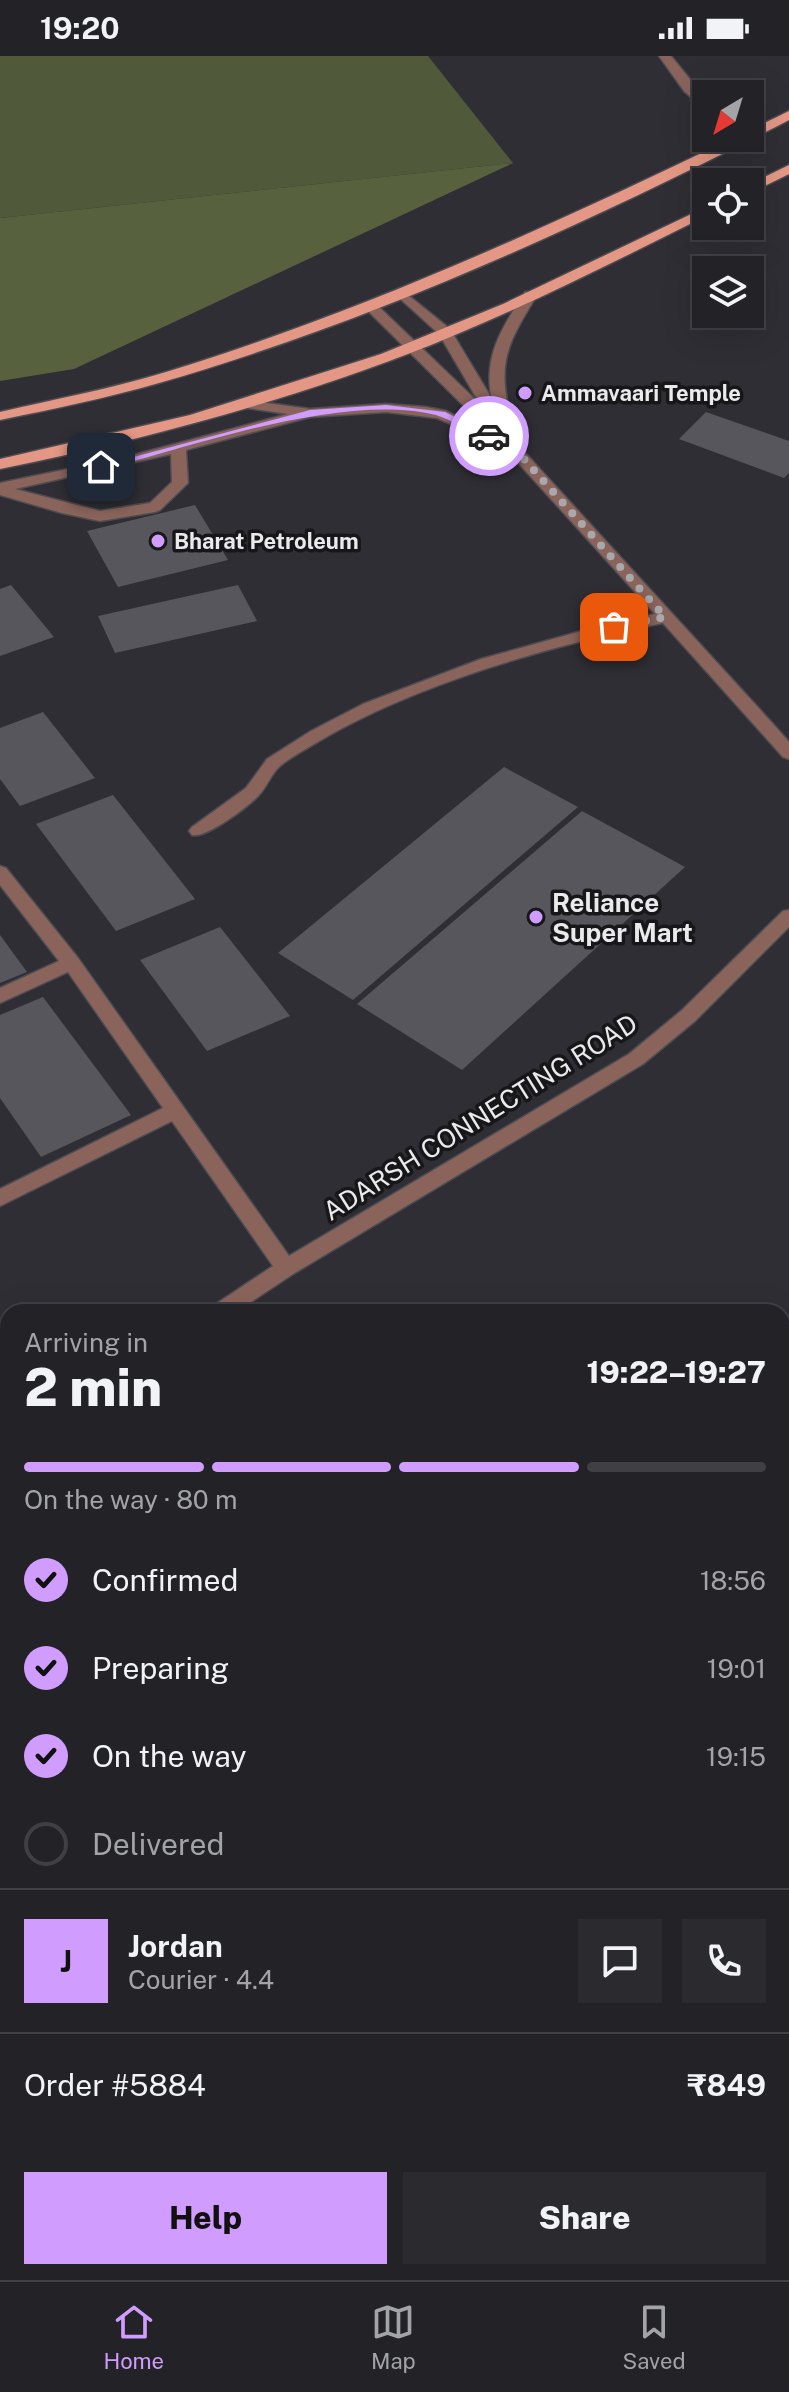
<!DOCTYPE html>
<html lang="en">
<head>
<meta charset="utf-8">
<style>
  :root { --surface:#232227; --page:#2b2a2f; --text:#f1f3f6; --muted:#a3a4a7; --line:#403f44; --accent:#d09dff }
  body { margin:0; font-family:"Public Sans",sans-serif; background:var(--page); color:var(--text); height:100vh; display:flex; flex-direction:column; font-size:30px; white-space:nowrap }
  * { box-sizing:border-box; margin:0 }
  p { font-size:26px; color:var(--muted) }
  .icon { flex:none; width:44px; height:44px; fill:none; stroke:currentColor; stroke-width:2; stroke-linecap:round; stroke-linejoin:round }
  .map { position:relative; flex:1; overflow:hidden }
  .sheet { position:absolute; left:0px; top:1248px; width:790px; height:976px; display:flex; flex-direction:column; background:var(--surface); border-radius:24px 24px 0 0; box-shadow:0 8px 32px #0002,0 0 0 2px var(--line) }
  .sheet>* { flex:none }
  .needle { width:52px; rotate:218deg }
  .fabs { position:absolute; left:692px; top:24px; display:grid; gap:16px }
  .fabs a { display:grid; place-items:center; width:72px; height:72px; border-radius:0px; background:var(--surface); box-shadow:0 8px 32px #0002,0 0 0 2px var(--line); font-size:40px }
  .pin { position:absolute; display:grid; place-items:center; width:68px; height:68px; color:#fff; margin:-34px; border-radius:16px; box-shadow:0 4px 12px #0006 }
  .courier { position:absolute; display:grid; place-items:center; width:80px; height:80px; margin:-40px; border:6px solid #d09dff; border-radius:50%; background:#fff; color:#222; box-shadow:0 2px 10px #0007 }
  .summary em { font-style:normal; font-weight:800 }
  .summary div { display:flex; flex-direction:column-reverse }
  .summary { display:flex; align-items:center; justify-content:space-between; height:136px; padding:0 24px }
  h1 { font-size:52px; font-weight:800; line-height:60px }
  .bar { display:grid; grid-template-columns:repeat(4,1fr); gap:12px 8px; align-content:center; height:96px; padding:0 24px }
  .bar i { height:10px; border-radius:6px; background:var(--line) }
  .bar .selected { background:var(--accent) }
  .bar p { grid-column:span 4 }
  .line { display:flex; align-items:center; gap:20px; padding:0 24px; border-top:2px solid var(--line) }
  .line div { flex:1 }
  .round { display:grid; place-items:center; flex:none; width:84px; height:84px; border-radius:0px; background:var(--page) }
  ol { padding:0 24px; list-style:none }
  li { display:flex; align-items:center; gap:24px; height:88px }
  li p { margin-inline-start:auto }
  li .icon { padding:8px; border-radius:50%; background:var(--accent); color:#111; stroke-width:4 }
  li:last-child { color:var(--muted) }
  li i { width:44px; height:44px; border:4px solid var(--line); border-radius:50% }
  .primary-button { display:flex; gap:16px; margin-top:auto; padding:16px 24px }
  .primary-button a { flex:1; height:92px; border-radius:0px; background:var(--accent); color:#111; font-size:32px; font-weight:800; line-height:92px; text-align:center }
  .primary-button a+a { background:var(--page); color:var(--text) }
  .status { display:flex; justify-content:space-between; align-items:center; height:56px; padding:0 40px; background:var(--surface); direction:ltr }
  .status svg { height:22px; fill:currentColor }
  .tabs { display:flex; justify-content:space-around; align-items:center; height:112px; border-top:2px solid var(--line); background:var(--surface); font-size:22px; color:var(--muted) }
  .tabs a { display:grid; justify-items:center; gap:4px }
  .tabs .selected { color:var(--accent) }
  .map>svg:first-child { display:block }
  .green { fill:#505939 }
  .forest { fill:#57613e }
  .building { fill:#56565c }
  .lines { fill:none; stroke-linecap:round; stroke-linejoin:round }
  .minor-casing { stroke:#4d4c52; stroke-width:3 }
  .major-casing { stroke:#4d4c52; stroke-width:3 }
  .minor { fill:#8a645b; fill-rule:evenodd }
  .major { fill:#e49784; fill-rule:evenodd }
  .route { fill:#d09dff }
  .done { stroke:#a9a8ac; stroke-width:8; stroke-dasharray:0 14.4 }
  .poi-dot { fill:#d09dff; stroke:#171719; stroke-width:3 }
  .labels { text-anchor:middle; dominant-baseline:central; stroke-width:7; stroke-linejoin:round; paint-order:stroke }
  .far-poi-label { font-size:22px; font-weight:bold; fill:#eaeaed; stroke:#171719; text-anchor:start }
  .poi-label { font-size:26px; font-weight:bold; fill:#eaeaed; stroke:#171719; text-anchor:start }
  .street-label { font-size:26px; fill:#eaeaed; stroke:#171719 }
</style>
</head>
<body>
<div class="status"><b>19:20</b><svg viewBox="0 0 49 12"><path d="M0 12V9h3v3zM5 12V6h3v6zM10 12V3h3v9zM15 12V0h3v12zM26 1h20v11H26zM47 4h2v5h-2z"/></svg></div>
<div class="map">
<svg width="789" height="2224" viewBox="0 0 789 2224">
  <rect width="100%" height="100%" fill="#2f2e34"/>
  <!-- green -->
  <path class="green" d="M 0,0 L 428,0 L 513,107 L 0,162 Z"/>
  <!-- forest -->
  <path class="forest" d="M 513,107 L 74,313 L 0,325 L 0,162 Z"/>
  <!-- building -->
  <g class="building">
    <path d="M 706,356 L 789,385 L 789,417 L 784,422 L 679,383 Z"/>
    <path d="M 195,449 L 228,504 L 118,531 L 87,475 Z"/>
    <path d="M 11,529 L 54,581 L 0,600 L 0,533 Z"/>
    <path d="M 238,529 L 257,565 L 115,597 L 98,560 Z"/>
    <path d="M 43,656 L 95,722 L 20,750 L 0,723 L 0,672 Z"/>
    <path d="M 504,711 L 578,751 L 353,944 L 278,897 Z"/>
    <path d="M 113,739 L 195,843 L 116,875 L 36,768 Z"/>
    <path d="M 582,755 L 685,811 L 462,1014 L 357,948 Z"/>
    <path d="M 220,871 L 290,960 L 207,995 L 140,904 Z"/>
    <path d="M 0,879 L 27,916 L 0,927 Z"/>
    <path d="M 43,941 L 131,1059 L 41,1101 L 0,1042 L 0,959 Z"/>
  </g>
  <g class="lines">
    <defs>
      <g id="minor">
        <path d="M 659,0 L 671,0 L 706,43 L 706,54 L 684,35 Z"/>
        <path d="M 403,235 L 450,273 L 492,343 C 482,301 503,270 525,236 L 535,236 L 537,239 C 510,284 496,304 510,358 L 496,365 L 774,669 L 789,686 L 789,703 L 783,701 L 663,567 C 555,588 416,628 321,684 C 308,692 292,700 280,710 C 271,718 267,731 258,740 C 248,751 205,783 192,779 L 189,775 L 192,771 L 246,732 L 267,703 L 311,675 L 363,648 L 481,603 L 614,566 L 655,558 L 504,391 L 437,362 L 386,356 L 310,361 L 186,394 L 188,427 L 160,454 L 155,456 L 100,465 L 62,457 L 0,439 L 0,427 L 126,401 L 288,358 L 241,351 L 241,345 L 246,344 L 310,353 L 386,348 L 426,351 L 446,355 L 489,375 L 364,251 L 376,248 L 480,348 L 439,278 L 396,239 ZM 171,398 L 172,426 L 150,447 L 100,455 L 15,433 Z"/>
        <path d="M 0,810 L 6,812 L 78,902 L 289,1200 L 629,998 L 681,955 L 783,855 L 789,854 L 789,871 L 695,965 L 643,1008 L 293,1218 L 236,1256 L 209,1256 L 213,1250 L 273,1210 L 172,1065 L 0,1150 L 0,1133 L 163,1052 L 68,916 L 0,947 L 0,932 L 59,905 L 0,829 Z"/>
        <path d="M 8,1382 L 8,1401 L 0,1403 L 0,1384 Z"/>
        <path d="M 8,1421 L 8,1444 L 0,1447 L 0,1424 Z"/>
        <path d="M 789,1695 L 789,1720 L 782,1722 L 782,1697 Z"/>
        <path d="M 8,1926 L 8,1955 L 0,1958 L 0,1929 Z"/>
        <path d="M 789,2158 L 789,2188 L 782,2191 L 782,2161 Z"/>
        <path d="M 107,2216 L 142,2216 L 139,2224 L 104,2224 Z"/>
        <path d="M 713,2216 L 748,2216 L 745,2224 L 710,2224 Z"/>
      </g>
      <g id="major">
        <path d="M 789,55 L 789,64 C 589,167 377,264 159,327 C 107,342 53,353 0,364 L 0,356 C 55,343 111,333 166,316 C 362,256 548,171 733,82 L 750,82 L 750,74 Z"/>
        <path d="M 789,109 L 789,118 L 750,137 L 750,128 Z"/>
        <path d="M 706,151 L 706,160 C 616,205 525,251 431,289 C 292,344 147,383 0,413 L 0,403 L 190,359 L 381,298 L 503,248 Z"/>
      </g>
    </defs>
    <!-- minor casing -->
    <use href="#minor" class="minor-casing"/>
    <!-- major casing -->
    <use href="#major" class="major-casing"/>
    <!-- minor -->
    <use href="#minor" class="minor"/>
    <!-- major -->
    <use href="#major" class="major"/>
  </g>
  <!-- route -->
  <path class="route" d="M 386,349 L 445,356 L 493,380 L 485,382 C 469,375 452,364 436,359 C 343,336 194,390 101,414 L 96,411 L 310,354 Z"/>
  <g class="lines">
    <!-- done -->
    <path class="done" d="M 489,380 L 514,392 L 665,561 L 614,571"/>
  </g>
  <!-- markers -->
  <g class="poi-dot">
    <circle cx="525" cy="337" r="8"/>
    <circle cx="158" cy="485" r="8"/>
    <circle cx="536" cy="861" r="8"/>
  </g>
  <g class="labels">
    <!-- far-poi labels -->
    <g class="far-poi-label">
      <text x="541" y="337">Ammavaari Temple</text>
      <text x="174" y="485">Bharat Petroleum</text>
    </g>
    <!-- poi labels -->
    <g class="poi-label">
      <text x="552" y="846">Reliance<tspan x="552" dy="30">Super Mart</tspan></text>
    </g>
    <!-- street labels -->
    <g class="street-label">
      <text transform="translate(480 1061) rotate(-32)">ADARSH CONNECTING ROAD</text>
    </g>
  </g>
</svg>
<div class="fabs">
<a><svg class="needle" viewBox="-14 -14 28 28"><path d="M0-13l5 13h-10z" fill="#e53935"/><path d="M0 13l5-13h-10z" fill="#a3a4a7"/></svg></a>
<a><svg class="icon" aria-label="locate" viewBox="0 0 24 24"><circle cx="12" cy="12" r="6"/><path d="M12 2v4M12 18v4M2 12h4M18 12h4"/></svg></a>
<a><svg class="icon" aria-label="layers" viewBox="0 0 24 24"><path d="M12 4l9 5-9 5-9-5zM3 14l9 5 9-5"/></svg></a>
</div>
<div class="pin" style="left:614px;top:571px;background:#ea580c"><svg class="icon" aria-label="bag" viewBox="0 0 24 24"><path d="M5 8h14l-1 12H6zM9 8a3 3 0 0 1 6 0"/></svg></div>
<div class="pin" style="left:101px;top:411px;background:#1f2937"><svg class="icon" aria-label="home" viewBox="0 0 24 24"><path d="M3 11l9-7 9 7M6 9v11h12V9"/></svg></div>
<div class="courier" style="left:489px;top:380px"><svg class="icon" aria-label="car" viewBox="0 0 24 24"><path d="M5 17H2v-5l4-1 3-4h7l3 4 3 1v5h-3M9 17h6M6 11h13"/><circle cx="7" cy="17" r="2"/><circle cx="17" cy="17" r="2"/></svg></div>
<section class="sheet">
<div class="summary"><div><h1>2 min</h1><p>Arriving in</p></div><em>19:22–19:27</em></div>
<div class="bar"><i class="selected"></i><i class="selected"></i><i class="selected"></i><i></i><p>On the way · 80 m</p></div>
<ol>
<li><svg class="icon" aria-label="check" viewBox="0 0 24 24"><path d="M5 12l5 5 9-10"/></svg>Confirmed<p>18:56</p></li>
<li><svg class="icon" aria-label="check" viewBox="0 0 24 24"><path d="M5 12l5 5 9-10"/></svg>Preparing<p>19:01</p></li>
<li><svg class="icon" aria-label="check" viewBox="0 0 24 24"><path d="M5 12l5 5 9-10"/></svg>On the way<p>19:15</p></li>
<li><i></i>Delivered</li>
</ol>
<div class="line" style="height:144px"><b class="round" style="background:var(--accent);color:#111">J</b><div><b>Jordan</b><p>Courier · 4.4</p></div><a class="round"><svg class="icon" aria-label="chat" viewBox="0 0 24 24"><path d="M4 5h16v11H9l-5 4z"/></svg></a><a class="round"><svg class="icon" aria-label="phone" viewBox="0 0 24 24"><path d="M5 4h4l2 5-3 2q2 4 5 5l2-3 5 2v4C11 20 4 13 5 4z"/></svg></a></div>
<div class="line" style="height:104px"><div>Order #5884</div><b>₹849</b></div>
<div class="primary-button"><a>Help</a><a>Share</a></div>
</section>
</div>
<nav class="tabs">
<a class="selected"><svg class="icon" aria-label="home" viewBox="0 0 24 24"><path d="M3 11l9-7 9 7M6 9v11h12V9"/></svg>Home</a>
<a><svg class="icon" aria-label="map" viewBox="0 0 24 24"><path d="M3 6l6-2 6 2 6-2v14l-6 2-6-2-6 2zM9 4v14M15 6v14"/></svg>Map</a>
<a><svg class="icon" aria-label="saved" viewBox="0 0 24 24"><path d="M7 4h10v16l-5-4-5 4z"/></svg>Saved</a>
</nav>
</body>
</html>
